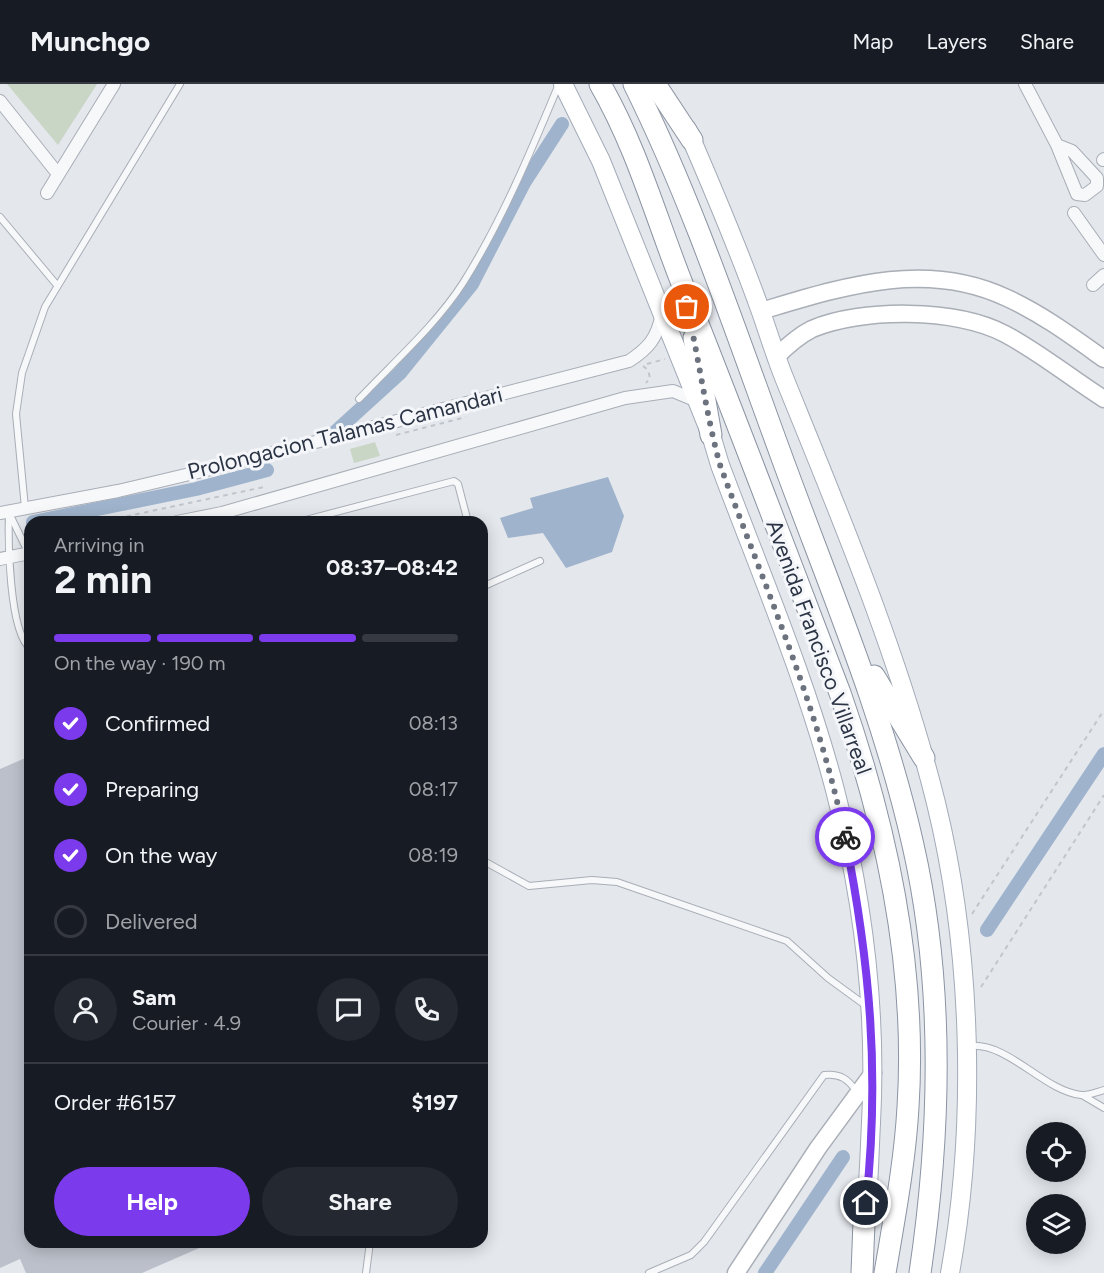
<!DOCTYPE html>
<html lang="en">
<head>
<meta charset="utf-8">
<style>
  :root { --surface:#171b24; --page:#242831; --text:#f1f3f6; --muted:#9ea1a6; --line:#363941; --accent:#7c3aed }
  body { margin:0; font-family:Figtree,sans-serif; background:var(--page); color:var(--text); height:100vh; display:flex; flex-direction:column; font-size:22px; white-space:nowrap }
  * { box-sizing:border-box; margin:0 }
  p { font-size:20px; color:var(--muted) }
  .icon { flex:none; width:33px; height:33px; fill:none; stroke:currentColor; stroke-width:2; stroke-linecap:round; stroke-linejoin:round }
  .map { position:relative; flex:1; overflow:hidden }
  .drawer { position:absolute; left:24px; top:432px; width:464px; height:732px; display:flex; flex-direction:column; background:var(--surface); border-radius:18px; box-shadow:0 3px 15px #0003 }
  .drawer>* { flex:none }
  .tools { position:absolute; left:1026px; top:1038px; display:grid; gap:12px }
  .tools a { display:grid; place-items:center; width:60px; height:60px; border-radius:50%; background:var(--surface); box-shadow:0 3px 15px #0003; font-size:30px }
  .pin { position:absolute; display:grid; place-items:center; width:51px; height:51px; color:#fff; margin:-26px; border:3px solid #fff; border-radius:50%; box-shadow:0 2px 6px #0007 }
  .courier { position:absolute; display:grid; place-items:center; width:60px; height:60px; margin:-30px; border:4px solid #7c3aed; border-radius:50%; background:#fff; color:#222; box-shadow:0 2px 8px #0007 }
  .headline em { font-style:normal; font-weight:700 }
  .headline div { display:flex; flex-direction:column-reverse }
  .headline { display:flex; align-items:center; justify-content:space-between; height:102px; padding:0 30px }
  h1 { font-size:39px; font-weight:700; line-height:45px }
  .bar { display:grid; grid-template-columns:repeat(4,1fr); gap:9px 6px; align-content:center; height:72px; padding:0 30px }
  .bar i { height:8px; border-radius:4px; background:var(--line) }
  .bar .selected { background:var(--accent) }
  .bar p { grid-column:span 4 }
  .line { display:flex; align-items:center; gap:15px; padding:0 30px; border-top:2px solid var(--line) }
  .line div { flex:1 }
  .round { display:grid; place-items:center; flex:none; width:63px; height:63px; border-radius:32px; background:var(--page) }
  ol { padding:0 30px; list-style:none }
  li { display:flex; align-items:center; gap:18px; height:66px }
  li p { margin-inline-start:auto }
  li .icon { padding:6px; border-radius:50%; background:var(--accent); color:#fff; stroke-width:4 }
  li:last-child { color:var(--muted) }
  li i { width:33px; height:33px; border:3px solid var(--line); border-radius:50% }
  .primary-button { display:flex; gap:12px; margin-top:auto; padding:12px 30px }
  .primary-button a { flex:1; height:69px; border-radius:36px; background:var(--accent); color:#fff; font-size:24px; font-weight:700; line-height:69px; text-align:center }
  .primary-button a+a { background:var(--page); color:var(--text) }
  header { display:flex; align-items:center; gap:36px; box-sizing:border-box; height:84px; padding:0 30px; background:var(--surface); border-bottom:2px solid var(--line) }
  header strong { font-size:28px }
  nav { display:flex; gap:33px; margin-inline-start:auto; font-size:21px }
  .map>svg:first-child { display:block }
  .green { fill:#c9d6c5 }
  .water { fill:#9fb4cc }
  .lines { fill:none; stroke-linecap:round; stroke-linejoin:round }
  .canal { stroke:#9fb4cc; stroke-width:14 }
  .building { fill:#bbc0ca }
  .lane-casing { stroke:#a9aeb7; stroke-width:8 }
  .street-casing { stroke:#a9aeb7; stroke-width:14 }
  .secondary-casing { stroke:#a9aeb7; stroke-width:19 }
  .primary-casing { stroke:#a3abb8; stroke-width:20 }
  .highway-casing { stroke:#8b94a3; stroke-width:23 }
  .path { stroke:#c2c5cb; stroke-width:2; stroke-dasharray:4.5 4.5; stroke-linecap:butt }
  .lane { stroke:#f7f8fa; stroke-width:6 }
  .street { stroke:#f7f8fa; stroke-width:12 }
  .secondary { stroke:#fff; stroke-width:16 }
  .primary { stroke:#fff; stroke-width:18 }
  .highway { stroke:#fff; stroke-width:21 }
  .done { stroke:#6c737f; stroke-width:6; stroke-dasharray:0 10.8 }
  .route { stroke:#7c3aed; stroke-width:8 }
  .labels { text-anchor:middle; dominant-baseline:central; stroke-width:6; stroke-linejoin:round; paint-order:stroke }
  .street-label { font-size:22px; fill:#2b3445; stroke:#f4f6f9 }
</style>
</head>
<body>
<header>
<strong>Munchgo</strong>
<nav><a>Map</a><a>Layers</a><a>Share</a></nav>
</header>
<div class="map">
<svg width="1104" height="1189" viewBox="0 0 1104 1189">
  <rect width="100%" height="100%" fill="#e4e7ec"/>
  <!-- green -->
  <g class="green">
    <path d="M 7,0 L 97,0 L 58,61 Z"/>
    <path d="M 375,358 L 380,372 L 354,379 L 350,365 Z"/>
  </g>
  <!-- water -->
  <path class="water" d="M 608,393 L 624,432 L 612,468 L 566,484 L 543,449 L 508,454 L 500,434 L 533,424 L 530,414 Z"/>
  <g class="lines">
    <!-- canal -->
    <g class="canal">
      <path d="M 333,350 L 400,289 L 472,200 L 524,99 L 562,40"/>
      <path d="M 33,438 L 196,405 L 267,386"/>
      <path d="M 987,846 L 1104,670"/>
      <path d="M 765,1189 L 843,1073"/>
    </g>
  </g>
  <!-- building -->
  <path class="building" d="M 30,672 L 30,1158 L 213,1158 L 142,1189 L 26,1189 L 20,1175 L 0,1184 L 0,685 Z"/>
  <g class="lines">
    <defs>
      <g id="lane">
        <path d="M 0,133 L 56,200"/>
        <path d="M 359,315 C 393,279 436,241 463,199 C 502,137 531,67 559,0"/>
        <path d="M 25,424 L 16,330 L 22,289 L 45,223 L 180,0"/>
        <path d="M 9,428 C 8,454 9,548 30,564"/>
        <path d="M 10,431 L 29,470 L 30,479"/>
        <path d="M 298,438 L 454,397 L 458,400 L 468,438"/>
        <path d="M 482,503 L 540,477"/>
        <path d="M 482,776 L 529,802 L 592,796 L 617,798 L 787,857 L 828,894 L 865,921"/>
        <path d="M 970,962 C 1008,958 1044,1007 1081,1011 C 1088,1012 1097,1008 1104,1006"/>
        <path d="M 1082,1011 L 1104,1024"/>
        <path d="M 366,1189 L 370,1158"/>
        <path d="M 649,1189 L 691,1171 L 704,1158 L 824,991 C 840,989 848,995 857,1008"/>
      </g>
      <g id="street">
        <path d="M 1025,0 L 1057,61 L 1077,110 L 1085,111 L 1097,102 L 1097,94 L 1072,67 L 1057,61"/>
        <path d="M 0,17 L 58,90"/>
        <path d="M 1103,76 L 1104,75"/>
        <path d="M 47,109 L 114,0"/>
        <path d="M 1074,129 L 1104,171"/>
        <path d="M 1093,201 L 1104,191"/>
        <path d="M 0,429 L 118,407 L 215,384 L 629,277 C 649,264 657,254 662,230"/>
        <path d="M 177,438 L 222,429 L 625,314 L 673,307 L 697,317"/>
        <path d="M 0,475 L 30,469"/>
      </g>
      <g id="secondary">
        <path d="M 761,227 C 842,203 925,175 1007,214 C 1042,230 1073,253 1104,275"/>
        <path d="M 776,273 C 787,262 798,252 812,245 C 861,224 957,224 1005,250 C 1039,268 1071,294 1104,315"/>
        <path d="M 736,1189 L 818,1064 L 873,989"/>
      </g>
      <g id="primary">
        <path d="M 563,0 L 601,77 L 711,351 L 720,381 C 760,488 806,595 835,706 C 863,814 877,927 871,1039 C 869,1076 869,1115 862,1152"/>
        <path d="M 687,45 C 713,105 739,166 761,228 C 769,251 776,274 785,296 C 841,434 900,574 936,719 C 972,866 977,1040 950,1189"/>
      </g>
      <g id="highway">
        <path d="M 600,0 C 637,64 656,134 683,202 C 737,337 788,473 840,609 C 886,740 917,884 908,1023 C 905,1078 894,1135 885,1189"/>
        <path d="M 634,0 C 693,119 735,246 781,371 C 828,500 883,627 913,761 C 945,902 941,1047 920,1189"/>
        <path d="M 655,0 L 692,56"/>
        <path d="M 694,254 L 711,351"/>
        <path d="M 874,592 L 924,674"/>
        <path d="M 862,1189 L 864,1139"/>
      </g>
    </defs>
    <!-- lane casing -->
    <use href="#lane" class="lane-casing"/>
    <!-- street casing -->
    <use href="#street" class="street-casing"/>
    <!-- secondary casing -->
    <use href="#secondary" class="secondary-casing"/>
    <!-- primary casing -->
    <use href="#primary" class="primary-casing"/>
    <!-- highway casing -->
    <use href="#highway" class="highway-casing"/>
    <!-- path -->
    <g class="path">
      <path d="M 647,280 L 665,275"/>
      <path d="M 643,282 L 648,286 L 650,294 L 646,299"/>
      <path d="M 396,351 L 466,333"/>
      <path d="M 100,438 L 264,403"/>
      <path d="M 972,830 L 1104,626"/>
      <path d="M 981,903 L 1104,711"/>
    </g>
    <!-- lane -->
    <use href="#lane" class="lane"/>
    <!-- street -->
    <use href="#street" class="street"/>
    <!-- secondary -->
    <use href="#secondary" class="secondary"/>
    <!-- primary -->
    <use href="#primary" class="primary"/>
    <!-- highway -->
    <use href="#highway" class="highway"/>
  </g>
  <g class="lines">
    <!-- done -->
    <path class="done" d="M 687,223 C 699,275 706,330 720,381 C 765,503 819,625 845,753"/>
    <!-- route -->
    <path class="route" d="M 845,753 C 870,879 880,990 866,1119"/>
  </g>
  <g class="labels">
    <!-- street labels -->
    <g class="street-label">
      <text transform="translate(345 349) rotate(-14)">Prolongacion Talamas Camandari</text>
      <text transform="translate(819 563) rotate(70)">Avenida Francisco Villarreal</text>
    </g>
  </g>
</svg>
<div class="tools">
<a><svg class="icon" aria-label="locate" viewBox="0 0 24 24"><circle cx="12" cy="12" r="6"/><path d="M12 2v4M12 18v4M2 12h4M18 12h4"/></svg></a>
<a><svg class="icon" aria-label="layers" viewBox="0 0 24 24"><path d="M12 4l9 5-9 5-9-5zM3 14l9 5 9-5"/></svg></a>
</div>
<div class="pin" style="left:687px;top:223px;background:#ea580c"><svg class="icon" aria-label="bag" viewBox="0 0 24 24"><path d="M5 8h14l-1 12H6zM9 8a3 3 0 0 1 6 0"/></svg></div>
<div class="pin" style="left:866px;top:1119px;background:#1f2937"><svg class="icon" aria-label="home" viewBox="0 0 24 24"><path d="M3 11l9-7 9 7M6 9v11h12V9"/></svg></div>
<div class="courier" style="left:845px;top:753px"><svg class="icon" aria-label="bike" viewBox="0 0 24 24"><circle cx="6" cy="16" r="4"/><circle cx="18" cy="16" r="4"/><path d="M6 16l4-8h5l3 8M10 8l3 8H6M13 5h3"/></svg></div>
<section class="drawer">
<div class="headline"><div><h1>2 min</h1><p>Arriving in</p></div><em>08:37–08:42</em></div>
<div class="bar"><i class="selected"></i><i class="selected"></i><i class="selected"></i><i></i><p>On the way · 190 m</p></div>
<ol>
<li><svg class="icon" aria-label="check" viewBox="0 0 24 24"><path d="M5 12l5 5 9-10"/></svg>Confirmed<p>08:13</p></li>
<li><svg class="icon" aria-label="check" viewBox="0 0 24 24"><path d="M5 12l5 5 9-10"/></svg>Preparing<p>08:17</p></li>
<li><svg class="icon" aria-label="check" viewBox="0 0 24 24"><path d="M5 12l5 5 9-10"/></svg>On the way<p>08:19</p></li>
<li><i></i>Delivered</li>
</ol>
<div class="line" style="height:108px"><a class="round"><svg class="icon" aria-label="person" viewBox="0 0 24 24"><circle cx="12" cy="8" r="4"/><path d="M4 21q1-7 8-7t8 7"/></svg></a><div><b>Sam</b><p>Courier · 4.9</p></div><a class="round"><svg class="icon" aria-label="chat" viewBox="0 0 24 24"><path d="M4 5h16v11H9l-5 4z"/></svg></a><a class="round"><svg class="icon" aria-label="phone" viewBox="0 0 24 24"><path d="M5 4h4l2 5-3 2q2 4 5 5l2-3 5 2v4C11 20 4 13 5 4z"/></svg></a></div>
<div class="line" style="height:78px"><div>Order #6157</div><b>$197</b></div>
<div class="primary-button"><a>Help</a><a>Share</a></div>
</section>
</div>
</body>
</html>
